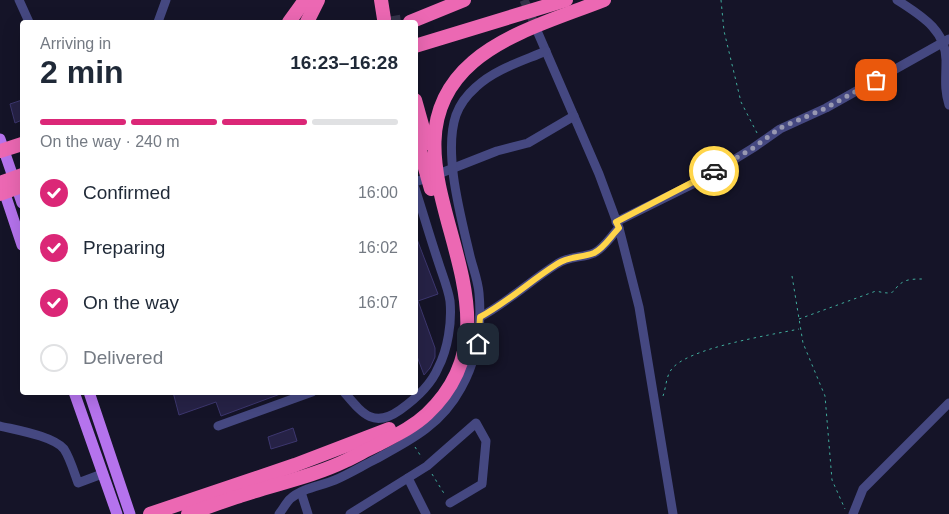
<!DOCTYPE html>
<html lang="en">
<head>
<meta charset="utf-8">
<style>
  :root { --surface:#fff; --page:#f6f6f7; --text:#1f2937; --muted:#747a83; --line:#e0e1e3; --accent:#db2777 }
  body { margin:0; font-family:Helvetica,sans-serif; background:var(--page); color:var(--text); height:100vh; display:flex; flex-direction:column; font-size:19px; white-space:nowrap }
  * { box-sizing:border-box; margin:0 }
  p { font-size:16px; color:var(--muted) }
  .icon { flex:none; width:28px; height:28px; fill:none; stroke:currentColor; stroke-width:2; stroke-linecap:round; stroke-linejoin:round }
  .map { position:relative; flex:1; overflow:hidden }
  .drawer { position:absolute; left:20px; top:20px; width:398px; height:375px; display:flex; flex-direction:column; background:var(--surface); border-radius:5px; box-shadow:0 5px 20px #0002 }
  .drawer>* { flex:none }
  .pin { position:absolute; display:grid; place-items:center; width:42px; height:42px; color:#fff; margin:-21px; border-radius:10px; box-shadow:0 2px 8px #0006 }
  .courier { position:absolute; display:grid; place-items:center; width:50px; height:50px; margin:-25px; border:4px solid #ffd54a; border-radius:50%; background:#fff; color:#222; box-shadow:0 1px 6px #0007 }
  .headline em { font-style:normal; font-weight:700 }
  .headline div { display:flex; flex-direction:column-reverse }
  .headline { display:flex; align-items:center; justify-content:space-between; height:85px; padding:0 20px }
  h1 { font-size:32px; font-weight:700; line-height:38px }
  .bar { display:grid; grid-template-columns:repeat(4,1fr); gap:8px 5px; align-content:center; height:60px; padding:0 20px }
  .bar i { height:6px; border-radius:4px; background:var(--line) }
  .bar .active { background:var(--accent) }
  .bar p { grid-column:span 4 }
  ol { padding:0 20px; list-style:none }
  li { display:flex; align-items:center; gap:15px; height:55px }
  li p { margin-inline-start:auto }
  li .icon { padding:5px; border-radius:50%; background:var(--accent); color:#fff; stroke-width:4 }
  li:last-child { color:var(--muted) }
  li i { width:28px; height:28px; border:2px solid var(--line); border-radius:50% }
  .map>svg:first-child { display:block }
  .building { fill:#262246; stroke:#3d376f }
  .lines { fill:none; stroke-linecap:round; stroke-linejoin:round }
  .minor-tunnel { stroke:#333248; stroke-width:9; stroke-dasharray:9 4.5; stroke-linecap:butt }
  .highway-tunnel { stroke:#333248; stroke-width:14; stroke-dasharray:14 7; stroke-linecap:butt }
  .path { stroke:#40ad9d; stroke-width:1; stroke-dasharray:2.5 4; stroke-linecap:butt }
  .minor { stroke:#454881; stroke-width:9 }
  .major { stroke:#b573ed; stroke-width:11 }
  .highway { stroke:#ec68b3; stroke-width:14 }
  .highway-bridge { stroke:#ec68b3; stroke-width:14 }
  .done { stroke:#9898b1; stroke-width:5; stroke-dasharray:0 9 }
  .route { stroke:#ffd54a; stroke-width:6 }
</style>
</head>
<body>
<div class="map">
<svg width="949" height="514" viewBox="0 0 949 514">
  <rect width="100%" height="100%" fill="#151428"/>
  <!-- building -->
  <g class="building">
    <path d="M 22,100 L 22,120 L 15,123 L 10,104 Z"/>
    <path d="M 415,234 L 438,294 L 418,301 L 435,348 L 435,357 L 430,368 L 424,375 L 415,351 Z"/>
    <path d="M 173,392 L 283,392 L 283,393 L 221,416 L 216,402 L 179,415 Z"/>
    <path d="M 293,428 L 297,441 L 271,449 L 268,437 Z"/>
  </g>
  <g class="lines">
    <!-- minor-tunnel -->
    <path class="minor-tunnel" d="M 524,0 L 537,30"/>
    <!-- highway-tunnel -->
    <path class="highway-tunnel" d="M 393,16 L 394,22"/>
    <!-- path -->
    <g class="path">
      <path d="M 721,0 L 724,31 L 741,102 L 757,133"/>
      <path d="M 792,276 L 803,343 L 825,396 L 832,480 L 845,509"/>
      <path d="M 799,319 L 876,291 C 900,297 890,288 905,281 C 910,279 917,279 922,279"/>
      <path d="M 663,396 C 666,388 666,377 671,370 C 686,348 771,335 799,329"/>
      <path d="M 415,447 L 422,458"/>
      <path d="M 432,474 L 445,495"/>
    </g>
    <!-- minor -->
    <g class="minor">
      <path d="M 19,0 L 29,22"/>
      <path d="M 897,0 C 920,15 947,30 946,62 C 946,78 944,89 949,105"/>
      <path d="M 158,22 L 166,0"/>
      <path d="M 538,33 L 599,174 L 619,228 L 639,307 L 673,514"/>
      <path d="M 441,173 L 497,151 L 528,143 L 574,116"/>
      <path d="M 415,182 L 421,180"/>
      <path d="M 616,222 L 701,180 L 753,148 L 780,129 L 826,108 L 949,39"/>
      <path d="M 480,317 C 508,302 530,281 557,264 C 568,256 582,258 594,253 C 604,248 611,236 619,228"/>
      <path d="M 344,392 C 362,413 373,429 400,410 C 414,400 431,385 438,368 C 448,349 452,322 450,301 C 448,288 442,274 438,261 C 430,237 423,213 415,188"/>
      <path d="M 0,426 C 16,430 53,436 64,449 C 70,458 74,472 78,483 L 102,474"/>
      <path d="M 218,426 L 312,392"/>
      <path d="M 408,478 L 426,514"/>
      <path d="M 301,492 L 308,514"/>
      <path d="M 279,514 C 283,509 286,503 290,499 C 302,488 321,486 335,480 C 349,474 362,466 376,459 C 411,440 441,425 461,388 C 478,358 482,326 479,293 C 478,281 473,268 470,256 C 461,217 443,153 456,115 C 460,104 468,94 476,87 C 495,69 523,61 546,51"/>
      <path d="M 350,514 L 427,466 L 476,423 L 486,441 L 482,484 L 450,503"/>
      <path d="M 853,514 L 863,489 L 949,403"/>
    </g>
    <!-- major -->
    <g class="major">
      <path d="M 0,139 L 22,203"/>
      <path d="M 2,185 L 22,245"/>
      <path d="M 74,392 L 117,514"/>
      <path d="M 89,392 L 130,514"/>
    </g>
    <!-- highway -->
    <g class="highway">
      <path d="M 381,0 L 384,19"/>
      <path d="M 289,22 L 305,0"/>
      <path d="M 307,22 L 318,0"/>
      <path d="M 410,22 L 464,0"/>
      <path d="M 415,46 L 566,0"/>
      <path d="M 415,100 L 427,143"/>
      <path d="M 415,133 L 431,189"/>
      <path d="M 0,151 L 22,144"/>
      <path d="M 0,194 L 22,186"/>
      <path d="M 150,514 L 295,465 L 389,429"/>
      <path d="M 188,514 C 206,508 223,501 240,496 C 275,484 312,477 345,461 C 356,456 366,450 377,445 C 394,436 412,428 427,414 C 543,305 360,159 473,62 C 508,32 561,17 604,0"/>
    </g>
    <!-- highway-bridge -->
    <path class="highway-bridge" d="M 0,183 L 22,175"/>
  </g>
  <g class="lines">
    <!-- done -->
    <path class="done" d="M 714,171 L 753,148 L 780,128 L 826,108 L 876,80"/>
    <!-- route -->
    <path class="route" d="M 478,344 L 480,317 C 508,302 530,281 557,264 C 568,256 582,258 594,253 C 604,248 611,236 619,228 L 616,222 L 714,171"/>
  </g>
</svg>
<div class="pin" style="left:876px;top:80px;background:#ea580c"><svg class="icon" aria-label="bag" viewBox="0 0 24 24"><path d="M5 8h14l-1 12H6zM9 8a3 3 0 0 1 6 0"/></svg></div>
<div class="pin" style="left:478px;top:344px;background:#1f2937"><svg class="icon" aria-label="home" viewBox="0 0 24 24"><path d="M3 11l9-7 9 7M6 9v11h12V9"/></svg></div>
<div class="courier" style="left:714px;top:171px"><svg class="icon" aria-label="car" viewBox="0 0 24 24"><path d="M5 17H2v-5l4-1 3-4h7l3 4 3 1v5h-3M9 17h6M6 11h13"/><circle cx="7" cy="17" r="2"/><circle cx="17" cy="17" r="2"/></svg></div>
<section class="drawer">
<div class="headline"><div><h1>2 min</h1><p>Arriving in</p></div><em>16:23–16:28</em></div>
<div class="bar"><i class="active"></i><i class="active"></i><i class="active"></i><i></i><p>On the way · 240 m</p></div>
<ol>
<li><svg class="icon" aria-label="check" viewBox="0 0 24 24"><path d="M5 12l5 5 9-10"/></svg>Confirmed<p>16:00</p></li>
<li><svg class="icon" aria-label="check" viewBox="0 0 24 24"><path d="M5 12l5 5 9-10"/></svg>Preparing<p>16:02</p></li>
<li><svg class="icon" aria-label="check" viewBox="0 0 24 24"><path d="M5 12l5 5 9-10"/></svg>On the way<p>16:07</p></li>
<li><i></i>Delivered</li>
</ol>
</section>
</div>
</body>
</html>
